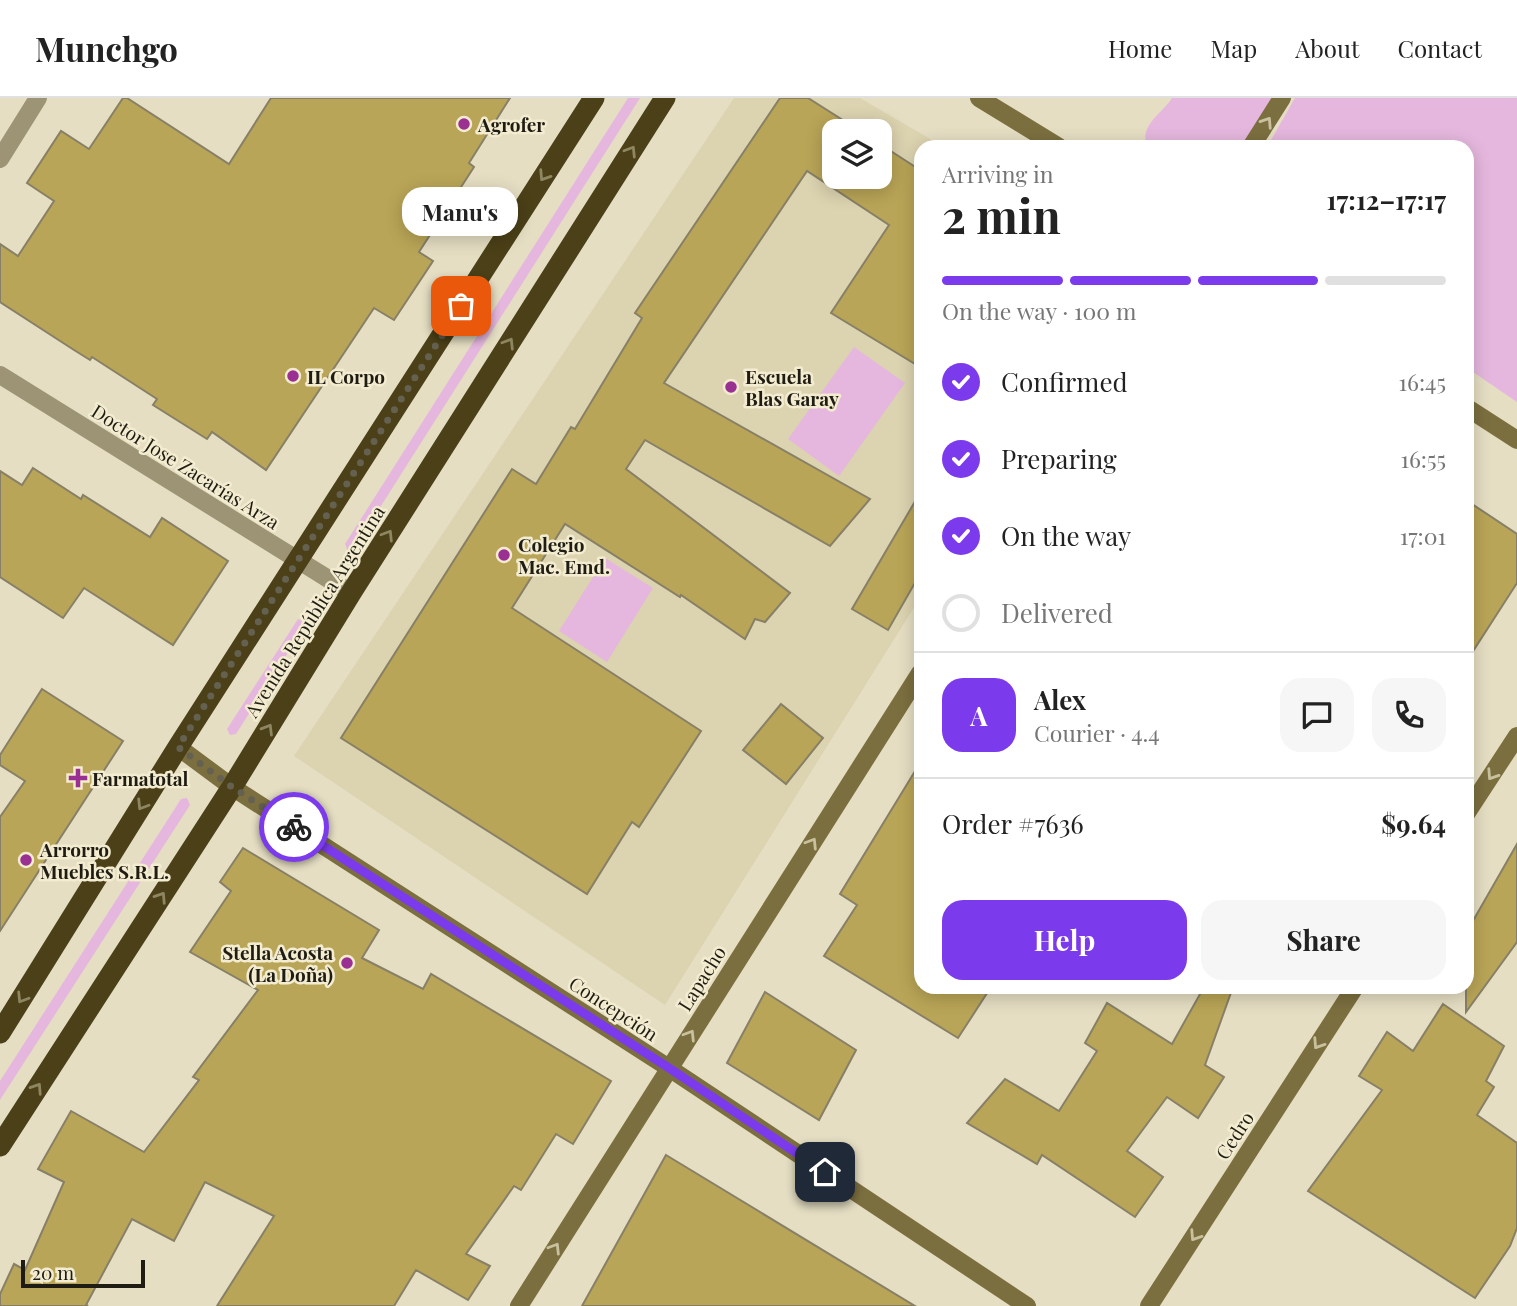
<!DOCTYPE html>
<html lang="en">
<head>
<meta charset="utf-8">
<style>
  :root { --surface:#fff; --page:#f6f6f6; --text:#222; --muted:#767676; --line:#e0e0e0; --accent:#7c3aed }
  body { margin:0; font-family:"Playfair Display",serif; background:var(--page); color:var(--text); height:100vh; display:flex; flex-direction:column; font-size:26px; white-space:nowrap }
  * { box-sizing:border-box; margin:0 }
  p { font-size:23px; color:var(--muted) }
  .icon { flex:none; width:38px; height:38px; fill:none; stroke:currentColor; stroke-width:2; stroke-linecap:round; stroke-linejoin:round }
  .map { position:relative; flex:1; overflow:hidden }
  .details { position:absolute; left:914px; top:42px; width:560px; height:854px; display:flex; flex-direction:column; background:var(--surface); border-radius:21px; box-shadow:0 4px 18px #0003 }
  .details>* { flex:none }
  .controls { position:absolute; left:822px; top:21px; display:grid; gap:14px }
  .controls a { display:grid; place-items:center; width:70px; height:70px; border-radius:14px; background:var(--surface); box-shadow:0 4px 18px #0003; font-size:35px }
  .scale { position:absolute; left:21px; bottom:18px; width:124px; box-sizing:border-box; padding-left:7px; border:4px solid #1f1d13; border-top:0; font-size:19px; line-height:24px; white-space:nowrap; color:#1f1d13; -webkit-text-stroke:5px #f3ecd0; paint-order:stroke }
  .pin { position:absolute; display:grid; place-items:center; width:60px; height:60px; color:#fff; margin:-30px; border-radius:14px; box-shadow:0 4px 10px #0006 }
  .courier { position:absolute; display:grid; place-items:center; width:70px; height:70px; margin:-35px; border:5px solid #7c3aed; border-radius:50%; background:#fff; color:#222; box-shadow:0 2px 9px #0007 }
  .bubble { position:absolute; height:49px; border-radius:21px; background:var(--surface); box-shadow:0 4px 18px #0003; font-size:23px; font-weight:700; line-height:49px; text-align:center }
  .headline em { font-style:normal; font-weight:700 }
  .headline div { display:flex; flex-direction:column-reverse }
  .headline { display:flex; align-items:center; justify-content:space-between; height:119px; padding:0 28px }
  h1 { font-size:46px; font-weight:700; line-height:52px }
  .bar { display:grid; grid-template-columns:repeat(4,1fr); gap:10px 7px; align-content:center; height:84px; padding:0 28px }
  .bar i { height:9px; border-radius:5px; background:var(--line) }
  .bar .on { background:var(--accent) }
  .bar p { grid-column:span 4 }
  .line { display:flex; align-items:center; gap:18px; padding:0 28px; border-top:2px solid var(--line) }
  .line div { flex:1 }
  .round { display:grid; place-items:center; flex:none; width:74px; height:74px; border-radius:21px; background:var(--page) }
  ol { padding:0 28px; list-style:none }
  li { display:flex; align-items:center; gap:21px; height:77px }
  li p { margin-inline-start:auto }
  li .icon { padding:7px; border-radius:50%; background:var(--accent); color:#fff; stroke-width:4 }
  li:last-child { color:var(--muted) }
  li i { width:38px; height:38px; border:4px solid var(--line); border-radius:50% }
  .button { display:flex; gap:14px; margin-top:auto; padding:14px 28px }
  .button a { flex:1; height:80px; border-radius:21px; background:var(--accent); color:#fff; font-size:28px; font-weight:700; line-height:80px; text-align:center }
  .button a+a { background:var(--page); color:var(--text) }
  header { display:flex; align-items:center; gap:42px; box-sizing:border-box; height:98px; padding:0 35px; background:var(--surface); border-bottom:2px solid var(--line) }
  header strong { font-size:33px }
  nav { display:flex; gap:38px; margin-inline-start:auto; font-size:24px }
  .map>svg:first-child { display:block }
  .built { fill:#dcd3b0; fill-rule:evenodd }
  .green { fill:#e5b7de }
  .building { fill:#b9a557; stroke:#878067; stroke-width:2 }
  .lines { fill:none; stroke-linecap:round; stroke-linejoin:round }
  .street { stroke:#9c9474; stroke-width:18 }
  .secondary { stroke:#7c6f3f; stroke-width:18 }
  .highway { stroke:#4b4017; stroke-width:21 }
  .oneway { stroke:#c9c09d }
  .oneway2 { stroke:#8e8561 }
  .done { stroke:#646151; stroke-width:7; stroke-dasharray:0 12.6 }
  .route { stroke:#7c3aed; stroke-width:9 }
  .poi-dot { fill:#9a3092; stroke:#f3ecd0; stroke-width:2.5 }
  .labels { text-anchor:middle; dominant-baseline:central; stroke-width:5; stroke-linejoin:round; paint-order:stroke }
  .poi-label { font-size:19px; font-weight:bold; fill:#1f1d13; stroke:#f3ecd0; text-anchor:start }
  .street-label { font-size:19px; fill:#1f1d13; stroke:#f3ecd0 }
</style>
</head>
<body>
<header>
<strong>Munchgo</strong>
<nav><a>Home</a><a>Map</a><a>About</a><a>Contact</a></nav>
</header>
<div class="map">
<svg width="1517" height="1208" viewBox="0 0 1517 1208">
  <rect width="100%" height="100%" fill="#e5dec3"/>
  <!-- built -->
  <path class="built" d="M 734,0 L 860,0 L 944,49 L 920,49 L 920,500 L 665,907 L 294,658 ZM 835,33 L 880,33 L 880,79 L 835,79 Z"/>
  <!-- green -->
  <g class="green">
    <path d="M 628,0 L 640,0 L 353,452 L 348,453 L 345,446 Z"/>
    <path d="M 1172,0 L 1275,0 L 1247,49 L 1147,49 C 1139,27 1161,17 1172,0 Z"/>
    <path d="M 1295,0 L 1517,0 L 1517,304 L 1467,270 L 1466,49 L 1267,49 Z"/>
    <path d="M 854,249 L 905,285 L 839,378 L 788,341 Z"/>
    <path d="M 605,460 L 653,490 L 607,564 L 559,533 Z"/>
    <path d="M 298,521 L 303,523 L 305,528 L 236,636 L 230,637 L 227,631 Z"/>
    <path d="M 187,700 L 190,707 L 0,1002 L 0,983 L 181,701 Z"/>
  </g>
  <!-- building -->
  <g class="building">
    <path d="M 123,0 L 127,0 L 229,66 L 271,0 L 510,0 L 469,65 L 474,69 L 419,154 L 433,163 L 394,222 L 374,210 L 266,372 L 212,334 L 207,341 L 153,307 L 157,301 L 92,259 L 90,262 L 74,252 L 0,204 L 0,146 L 18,158 L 54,103 L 27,85 L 61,33 L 89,51 Z"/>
    <path d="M 780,0 L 808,0 L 860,33 L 835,33 L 835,79 L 880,79 L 880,46 L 920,72 L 920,269 L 831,215 L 889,127 L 807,73 L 664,285 L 870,401 L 830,448 L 645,342 L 626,371 L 790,495 L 765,524 L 755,521 L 745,541 L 681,497 L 680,499 L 565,426 L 512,510 L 701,633 L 639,729 L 632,724 L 587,796 L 341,640 L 512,371 L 536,386 L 571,329 L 575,331 L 642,220 L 635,215 Z"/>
    <path d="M 33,370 L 81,401 L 83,397 L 150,439 L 162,420 L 228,463 L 173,547 L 84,490 L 63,520 L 0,479 L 0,373 L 22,387 Z"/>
    <path d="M 920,395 L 920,476 L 888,532 L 852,511 Z"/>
    <path d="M 1466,402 L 1517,436 L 1517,485 L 1466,564 Z"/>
    <path d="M 42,591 L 123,643 L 0,833 L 0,719 L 25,683 L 0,667 L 0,657 Z"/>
    <path d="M 781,606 L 823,640 L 786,686 L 743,652 Z"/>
    <path d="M 920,665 L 920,889 L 991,889 L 958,940 L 824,858 L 857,807 L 840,796 Z"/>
    <path d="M 1517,746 L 1517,844 L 1466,914 L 1466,835 Z"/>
    <path d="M 243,750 L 379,832 L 362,860 L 423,891 L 431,876 L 611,983 L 573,1046 L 556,1036 L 521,1092 L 514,1088 L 466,1156 L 490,1168 L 468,1202 L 416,1172 L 394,1208 L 217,1208 L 274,1118 L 205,1084 L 174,1143 L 132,1121 L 86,1207 L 88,1208 L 0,1208 L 0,1196 L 14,1166 L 25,1172 L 64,1084 L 38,1071 L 71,1013 L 144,1054 L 199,982 L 193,979 L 258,892 L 190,854 L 231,793 L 220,784 Z"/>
    <path d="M 1204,889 L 1233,889 L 1205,967 L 1224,979 L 1198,1020 L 1167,999 L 1127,1053 L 1163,1079 L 1135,1119 L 1042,1057 L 1037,1066 L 967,1025 L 1005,981 L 1059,1013 L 1097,953 L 1085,945 L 1107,905 L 1172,946 Z"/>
    <path d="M 765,894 L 856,952 L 819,1022 L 727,965 Z"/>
    <path d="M 1443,906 L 1504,948 L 1486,983 L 1494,989 L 1477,1017 L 1517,1045 L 1517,1130 L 1510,1148 L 1475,1200 L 1308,1093 L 1382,992 L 1359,978 L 1387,934 L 1413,953 Z"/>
    <path d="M 666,1057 L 915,1208 L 582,1208 Z"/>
  </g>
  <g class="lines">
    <!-- street -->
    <g class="street">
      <path d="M 0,61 L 38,0"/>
      <path d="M 0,277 L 351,495"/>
    </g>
    <!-- secondary -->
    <g class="secondary">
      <path d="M 979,0 L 1059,49"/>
      <path d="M 1251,49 L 1282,0"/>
      <path d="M 1466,309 L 1517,342"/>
      <path d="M 178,649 L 232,689 L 669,970 L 1027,1208"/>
      <path d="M 1466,716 L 1517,638"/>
      <path d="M 519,1208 L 920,575"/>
      <path d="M 1149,1208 L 1355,889"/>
    </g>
    <!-- highway -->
    <g class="highway">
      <path d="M 0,935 L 178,649 L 594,0"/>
      <path d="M 0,1048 L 232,689 L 351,495 L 665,0"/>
    </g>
  </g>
  <!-- one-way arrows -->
  <defs><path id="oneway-chevron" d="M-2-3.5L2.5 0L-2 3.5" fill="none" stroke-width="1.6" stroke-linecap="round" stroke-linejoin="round" transform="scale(1.75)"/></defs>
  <g class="oneway">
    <use href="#oneway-chevron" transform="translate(1267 24) rotate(-57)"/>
    <use href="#oneway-chevron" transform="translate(1492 677) rotate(123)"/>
    <use href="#oneway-chevron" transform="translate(812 745) rotate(-58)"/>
    <use href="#oneway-chevron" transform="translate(690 937) rotate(-58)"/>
    <use href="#oneway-chevron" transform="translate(1318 946) rotate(123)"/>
    <use href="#oneway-chevron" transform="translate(1195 1138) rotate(123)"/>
    <use href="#oneway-chevron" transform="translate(555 1150) rotate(-58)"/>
  </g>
  <g class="oneway2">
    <use href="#oneway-chevron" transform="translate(631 53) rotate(-58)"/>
    <use href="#oneway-chevron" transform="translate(544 78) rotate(123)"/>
    <use href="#oneway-chevron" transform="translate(509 245) rotate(-58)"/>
    <use href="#oneway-chevron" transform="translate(388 437) rotate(-58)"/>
    <use href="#oneway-chevron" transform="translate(268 631) rotate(-59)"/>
    <use href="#oneway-chevron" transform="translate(142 707) rotate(122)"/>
    <use href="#oneway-chevron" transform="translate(161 799) rotate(-57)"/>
    <use href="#oneway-chevron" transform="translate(22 900) rotate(122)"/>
    <use href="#oneway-chevron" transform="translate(37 990) rotate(-57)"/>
  </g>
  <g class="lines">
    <!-- done -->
    <path class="done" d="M 294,729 L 232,689 L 178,649 L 461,208"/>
    <!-- route -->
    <path class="route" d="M 294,729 L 669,970 L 825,1074"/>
  </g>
  <!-- markers -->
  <g class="poi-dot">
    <circle cx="464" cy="26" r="7"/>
    <circle cx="293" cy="278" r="7"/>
    <circle cx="731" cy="289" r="7"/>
    <circle cx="504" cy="457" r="7"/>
    <path d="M74.5 669.5h7v7h7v7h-7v7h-7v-7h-7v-7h7z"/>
    <circle cx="26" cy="762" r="7"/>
    <circle cx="347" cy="865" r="7"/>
  </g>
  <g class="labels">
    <!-- poi labels -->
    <g class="poi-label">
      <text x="478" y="26">Agrofer</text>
      <text x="307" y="278">IL Corpo</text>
      <text x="745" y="278">Escuela<tspan x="745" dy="22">Blas Garay</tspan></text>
      <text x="518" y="446">Colegio<tspan x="518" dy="22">Mac. Emd.</tspan></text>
      <text x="92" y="680">Farmatotal</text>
      <text x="40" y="751">Arrorro<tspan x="40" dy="22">Muebles S.R.L.</tspan></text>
      <text x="333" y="854" text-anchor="end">Stella Acosta<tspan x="333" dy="22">(La Doña)</tspan></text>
    </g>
    <!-- street labels -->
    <g class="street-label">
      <text transform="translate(186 368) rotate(32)">Doctor Jose Zacarías Arza</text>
      <text transform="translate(314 513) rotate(-58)">Avenida República Argentina</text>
      <text transform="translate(701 880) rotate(-58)">Lapacho</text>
      <text transform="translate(614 910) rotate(33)">Concepción</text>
      <text transform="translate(1234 1037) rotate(-57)">Cedro</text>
    </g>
  </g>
</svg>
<div class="controls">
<a><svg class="icon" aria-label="layers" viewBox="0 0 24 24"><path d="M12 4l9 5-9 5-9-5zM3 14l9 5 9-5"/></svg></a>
</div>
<div class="scale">20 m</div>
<div class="pin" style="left:461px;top:208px;background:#ea580c"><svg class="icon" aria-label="bag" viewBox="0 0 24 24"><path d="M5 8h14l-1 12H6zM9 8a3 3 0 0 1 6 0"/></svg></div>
<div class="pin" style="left:825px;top:1074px;background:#1f2937"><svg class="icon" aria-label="home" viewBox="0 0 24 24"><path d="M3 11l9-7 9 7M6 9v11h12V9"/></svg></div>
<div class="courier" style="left:294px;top:729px"><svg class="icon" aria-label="bike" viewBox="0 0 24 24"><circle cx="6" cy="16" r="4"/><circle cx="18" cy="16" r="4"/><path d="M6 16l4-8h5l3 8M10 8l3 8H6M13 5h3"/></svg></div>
<div class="bubble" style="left:402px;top:89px;width:116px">Manu's</div>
<section class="details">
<div class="headline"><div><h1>2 min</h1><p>Arriving in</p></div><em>17:12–17:17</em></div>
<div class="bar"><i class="on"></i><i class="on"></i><i class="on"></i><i></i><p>On the way · 100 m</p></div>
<ol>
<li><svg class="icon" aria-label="check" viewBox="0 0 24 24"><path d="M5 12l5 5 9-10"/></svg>Confirmed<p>16:45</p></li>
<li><svg class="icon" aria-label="check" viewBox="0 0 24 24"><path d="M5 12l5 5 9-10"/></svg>Preparing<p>16:55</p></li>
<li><svg class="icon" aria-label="check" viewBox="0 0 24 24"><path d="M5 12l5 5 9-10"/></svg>On the way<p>17:01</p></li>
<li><i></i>Delivered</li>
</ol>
<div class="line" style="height:126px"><b class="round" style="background:var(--accent);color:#fff">A</b><div><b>Alex</b><p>Courier · 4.4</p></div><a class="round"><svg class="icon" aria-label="chat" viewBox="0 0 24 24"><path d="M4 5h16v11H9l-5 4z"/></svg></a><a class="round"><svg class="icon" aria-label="phone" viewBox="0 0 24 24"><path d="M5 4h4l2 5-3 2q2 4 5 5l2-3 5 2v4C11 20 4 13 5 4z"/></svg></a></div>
<div class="line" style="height:91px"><div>Order #7636</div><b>$9.64</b></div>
<div class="button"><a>Help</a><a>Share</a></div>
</section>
</div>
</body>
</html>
